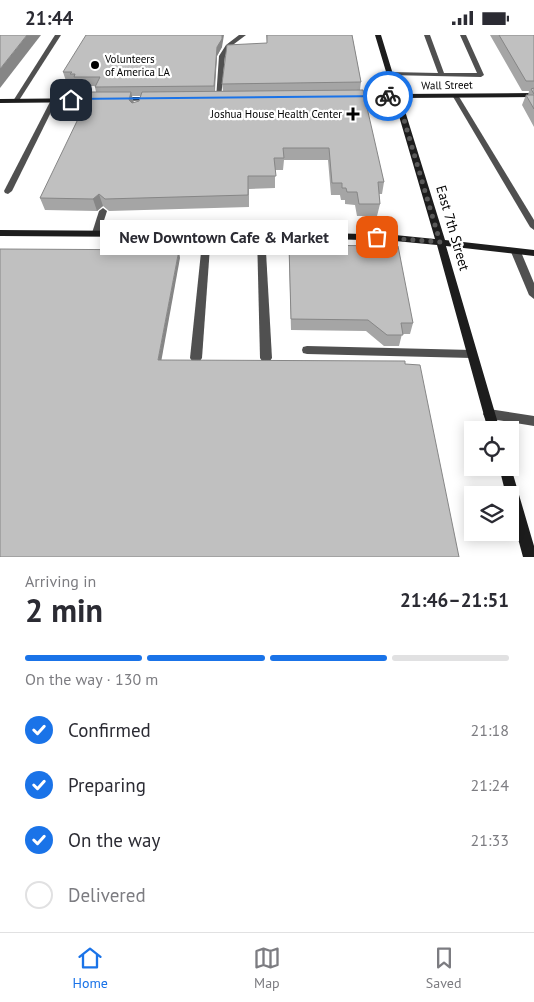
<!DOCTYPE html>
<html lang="en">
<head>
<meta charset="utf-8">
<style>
  :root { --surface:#fff; --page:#f7f7f7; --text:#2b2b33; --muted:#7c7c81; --line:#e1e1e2; --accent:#1a73e8 }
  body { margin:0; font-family:"PT Sans",sans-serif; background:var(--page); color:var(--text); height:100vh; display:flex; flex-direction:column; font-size:19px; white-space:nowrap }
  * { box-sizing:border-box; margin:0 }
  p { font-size:16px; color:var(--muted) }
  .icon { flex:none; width:28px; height:28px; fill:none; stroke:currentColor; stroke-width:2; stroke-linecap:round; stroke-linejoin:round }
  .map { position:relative; height:522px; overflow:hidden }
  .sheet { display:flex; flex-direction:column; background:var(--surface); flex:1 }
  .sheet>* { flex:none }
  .fabs { position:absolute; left:464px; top:386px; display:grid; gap:10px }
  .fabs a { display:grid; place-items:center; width:55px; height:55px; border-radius:0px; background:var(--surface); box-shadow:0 2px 12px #0003; font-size:25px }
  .pin { position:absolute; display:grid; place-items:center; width:42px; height:42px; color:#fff; margin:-21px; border-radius:10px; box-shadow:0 2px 8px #0006 }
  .courier { position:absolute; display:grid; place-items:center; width:50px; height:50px; margin:-25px; border:4px solid #1a73e8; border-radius:50%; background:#fff; color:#222; box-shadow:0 1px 6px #0007 }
  .bubble { position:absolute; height:35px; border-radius:0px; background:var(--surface); box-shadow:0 2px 12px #0003; font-size:16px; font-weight:700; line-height:35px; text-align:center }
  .head em { font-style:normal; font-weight:700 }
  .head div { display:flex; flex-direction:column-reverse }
  .head { display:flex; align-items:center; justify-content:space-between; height:85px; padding:0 25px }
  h1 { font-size:32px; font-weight:700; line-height:38px }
  .bar { display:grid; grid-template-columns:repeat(4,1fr); gap:8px 5px; align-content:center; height:60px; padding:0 25px }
  .bar i { height:6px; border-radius:4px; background:var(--line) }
  .bar .active { background:var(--accent) }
  .bar p { grid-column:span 4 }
  ol { padding:0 25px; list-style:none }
  li { display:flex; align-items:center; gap:15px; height:55px }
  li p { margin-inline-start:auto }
  li .icon { padding:5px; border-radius:50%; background:var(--accent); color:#fff; stroke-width:4 }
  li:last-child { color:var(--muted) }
  li i { width:28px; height:28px; border:2px solid var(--line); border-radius:50% }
  .status { display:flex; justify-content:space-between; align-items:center; height:35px; padding:0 25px; background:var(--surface); direction:ltr }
  .status svg { height:14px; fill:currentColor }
  .tab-bar { display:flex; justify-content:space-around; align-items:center; height:70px; border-top:1px solid var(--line); background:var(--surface); font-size:14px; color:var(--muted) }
  .tab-bar a { display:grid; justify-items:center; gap:2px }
  .tab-bar .active { color:var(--accent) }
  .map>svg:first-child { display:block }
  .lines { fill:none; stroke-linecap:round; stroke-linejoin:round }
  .lane { fill:#505050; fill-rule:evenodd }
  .secondary { fill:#1d1d1d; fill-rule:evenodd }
  .wall { fill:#a5a5a5; fill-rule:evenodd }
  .shaded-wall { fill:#868686 }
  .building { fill:#c0c0c0; stroke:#868686 }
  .route { fill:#1a73e8 }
  .done { stroke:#595959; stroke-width:5; stroke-dasharray:0 9 }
  .poi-dot { fill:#000; stroke:#fff; stroke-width:2 }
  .labels { text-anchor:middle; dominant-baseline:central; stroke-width:4.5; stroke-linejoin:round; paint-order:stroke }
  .far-poi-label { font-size:11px; fill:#000; stroke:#fff; text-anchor:start }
  .far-street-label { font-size:11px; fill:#000; stroke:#fff }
  .street-label { font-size:14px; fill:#000; stroke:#fff }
</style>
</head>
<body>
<div class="status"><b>21:44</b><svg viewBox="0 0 49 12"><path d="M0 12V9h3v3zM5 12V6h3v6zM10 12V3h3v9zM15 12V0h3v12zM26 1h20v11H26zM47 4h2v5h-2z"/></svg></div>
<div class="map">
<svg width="534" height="522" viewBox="0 0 534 522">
  <rect width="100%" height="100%" fill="#fff"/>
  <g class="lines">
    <!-- lane -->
    <g class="lane">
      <path d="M 55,0 L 61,0 L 18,67 L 14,67 L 13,66 Z"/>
      <path d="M 239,0 L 246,0 L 230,12 L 225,21 L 221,63 L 216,64 L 219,21 L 226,10 Z"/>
      <path d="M 424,0 L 430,0 L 444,38 L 477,38 L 460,0 L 466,0 L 484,40 L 481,42 L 388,40 L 387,39 L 390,37 L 438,38 Z"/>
      <path d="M 453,59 L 458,60 L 534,185 L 534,195 L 530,192 L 452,60 Z"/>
      <path d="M 54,63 L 57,65 L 12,156 L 8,159 L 5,158 L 4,156 L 51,65 Z"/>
      <path d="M 103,173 L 107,176 L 100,198 L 99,200 L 93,200 L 92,198 L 99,176 Z"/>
      <path d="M 207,195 L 211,198 L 202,323 L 200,326 L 196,328 L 192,326 L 190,323 L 203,198 Z"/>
      <path d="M 261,196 L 265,199 L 272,323 L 270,326 L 266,328 L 262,326 L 260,323 L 257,199 Z"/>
      <path d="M 516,214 L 521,217 L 534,248 L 534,264 L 529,260 L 511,217 Z"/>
      <path d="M 307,311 L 472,315 L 476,316 L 477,319 L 476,322 L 472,323 L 307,319 L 303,318 L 302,315 L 303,312 Z"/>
      <path d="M 489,374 L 534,381 L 534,391 L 485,383 L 483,379 L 485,375 Z"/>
    </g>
    <!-- secondary -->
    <g class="secondary">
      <path d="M 375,0 L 381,0 L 399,59 L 534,58 L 534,62 L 401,63 L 445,205 L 534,215 L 534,221 L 446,211 L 500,395 L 488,395 L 437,210 L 395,206 L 296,203 L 0,201 L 0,195 L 296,197 L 395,200 L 435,204 L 394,64 L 353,64 L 350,62 L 353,60 L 393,60 Z"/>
      <path d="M 153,62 L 156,64 L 155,65 L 120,66 L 117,64 L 120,62 Z"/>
      <path d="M 0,64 L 101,63 L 104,65 L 101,67 L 0,68 Z"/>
      <path d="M 510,429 L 534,511 L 534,522 L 523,522 L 510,474 L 510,460 L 506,460 L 499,432 L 510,432 Z"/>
    </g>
  </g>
  <!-- wall -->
  <g class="wall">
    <path d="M 266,0 L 352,0 L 361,47 L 360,55 L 384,147 L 382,159 L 379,159 L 380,169 L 377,181 L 357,181 L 355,170 L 345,169 L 345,165 L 341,165 L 340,160 L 331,160 L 328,125 L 284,125 L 283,135 L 275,135 L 275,153 L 249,154 L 249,172 L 109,176 L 103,171 L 97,176 L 45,175 L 40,163 L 96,57 L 95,52 L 95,51 L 77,51 L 76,48 L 73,48 L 72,46 L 66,46 L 63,37 L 222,12 L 217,21 L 215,56 L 223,56 L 222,49 L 267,8 ZM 132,61 L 140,61 L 139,66 L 134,68 Z"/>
    <path d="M 490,0 L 534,0 L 534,92 L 522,70 L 526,60 L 528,60 L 529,56 L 522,56 Z"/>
    <path d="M 289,210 L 413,288 L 410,299 L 402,299 L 399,311 L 384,311 L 366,296 L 291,295 L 289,221 Z"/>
  </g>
  <!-- shaded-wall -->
  <g class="shaded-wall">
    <path d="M 27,0 L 41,0 L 0,53 L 0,34 Z"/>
    <path d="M 222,0 L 224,0 L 222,12 L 217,21 L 214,60 L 214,51 L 217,12 Z"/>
    <path d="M 131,57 L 134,69 L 131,76 L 129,65 Z"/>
    <path d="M 99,159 L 103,171 L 97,176 L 93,164 Z"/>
    <path d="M 179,215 L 180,223 L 160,333 L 158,325 Z"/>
  </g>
  <!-- building -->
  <g class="building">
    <path d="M 0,0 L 27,0 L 0,34 Z"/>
    <path d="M 86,0 L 222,0 L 222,4 L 217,12 L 214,51 L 95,52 L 100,42 L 74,42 L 75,39 L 70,39 L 72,37 L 63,37 Z"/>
    <path d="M 267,0 L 352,0 L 361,47 L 222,49 L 227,10 L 267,8 Z"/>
    <path d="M 499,0 L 534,0 L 534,46 L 526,46 Z"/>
    <path d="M 534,53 L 534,59 L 531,54 Z"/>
    <path d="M 363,55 L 384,147 L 378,147 L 380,169 L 359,169 L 357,157 L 347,157 L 346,153 L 342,153 L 342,148 L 332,148 L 329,113 L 283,113 L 284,123 L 274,123 L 276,141 L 248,141 L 248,160 L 105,164 L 99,159 L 93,164 L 40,163 L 91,57 L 131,57 L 129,65 L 132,68 L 139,66 L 142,57 Z"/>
    <path d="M 526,60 L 534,60 L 534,74 Z"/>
    <path d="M 289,210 L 398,211 L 413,288 L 401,288 L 403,300 L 387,300 L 368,285 L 291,284 Z"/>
    <path d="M 0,214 L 179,215 L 158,325 L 405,326 L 405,329 L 420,330 L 459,522 L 0,522 Z"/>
  </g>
  <!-- route -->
  <path class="route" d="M 388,60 L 390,62 L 68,65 L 71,63 Z"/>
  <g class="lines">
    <!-- done -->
    <path class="done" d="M 377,202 L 440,207 L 397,61 L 388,61"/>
  </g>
  <!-- markers -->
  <g class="poi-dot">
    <circle cx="95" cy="30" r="5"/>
    <path d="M350.5 71.5h5v5h5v5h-5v5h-5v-5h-5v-5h5z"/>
  </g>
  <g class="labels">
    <!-- far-poi labels -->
    <g class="far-poi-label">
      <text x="105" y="24">Volunteers<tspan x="105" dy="13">of America LA</tspan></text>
      <text x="342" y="79" text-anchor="end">Joshua House Health Center</text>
    </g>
    <!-- far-street labels -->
    <g class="far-street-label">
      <text transform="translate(447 50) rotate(-1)">Wall Street</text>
    </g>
    <!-- street labels -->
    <g class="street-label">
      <text transform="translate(453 193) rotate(74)">East 7th Street</text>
    </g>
  </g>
</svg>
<div class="fabs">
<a><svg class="icon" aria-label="locate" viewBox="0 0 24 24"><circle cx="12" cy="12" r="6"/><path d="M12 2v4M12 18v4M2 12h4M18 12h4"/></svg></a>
<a><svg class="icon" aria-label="layers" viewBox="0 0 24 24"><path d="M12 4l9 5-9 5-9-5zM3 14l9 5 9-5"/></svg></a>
</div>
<div class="pin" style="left:377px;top:202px;background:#ea580c"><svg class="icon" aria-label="bag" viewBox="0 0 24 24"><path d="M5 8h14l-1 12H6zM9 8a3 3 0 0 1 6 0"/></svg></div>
<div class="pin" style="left:71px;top:65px;background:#1f2937"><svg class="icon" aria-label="home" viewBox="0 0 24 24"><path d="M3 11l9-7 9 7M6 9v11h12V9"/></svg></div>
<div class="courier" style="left:388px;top:61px"><svg class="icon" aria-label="bike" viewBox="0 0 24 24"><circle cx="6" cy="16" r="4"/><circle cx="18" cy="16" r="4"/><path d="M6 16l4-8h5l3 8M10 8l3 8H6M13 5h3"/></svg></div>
<div class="bubble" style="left:100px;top:185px;width:248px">New Downtown Cafe &amp; Market</div>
</div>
<section class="sheet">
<div class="head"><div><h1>2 min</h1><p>Arriving in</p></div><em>21:46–21:51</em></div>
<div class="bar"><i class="active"></i><i class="active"></i><i class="active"></i><i></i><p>On the way · 130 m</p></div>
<ol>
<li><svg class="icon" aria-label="check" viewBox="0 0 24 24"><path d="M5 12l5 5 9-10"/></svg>Confirmed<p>21:18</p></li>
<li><svg class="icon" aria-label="check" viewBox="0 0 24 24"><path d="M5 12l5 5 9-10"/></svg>Preparing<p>21:24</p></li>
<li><svg class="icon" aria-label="check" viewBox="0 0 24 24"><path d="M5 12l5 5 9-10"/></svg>On the way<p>21:33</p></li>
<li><i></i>Delivered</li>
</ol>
</section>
<nav class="tab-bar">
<a class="active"><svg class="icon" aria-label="home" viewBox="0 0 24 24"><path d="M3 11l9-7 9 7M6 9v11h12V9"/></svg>Home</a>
<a><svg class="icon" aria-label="map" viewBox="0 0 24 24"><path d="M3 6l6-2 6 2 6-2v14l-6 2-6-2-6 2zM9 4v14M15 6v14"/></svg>Map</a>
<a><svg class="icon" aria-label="saved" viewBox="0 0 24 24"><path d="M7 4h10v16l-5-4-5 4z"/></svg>Saved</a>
</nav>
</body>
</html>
